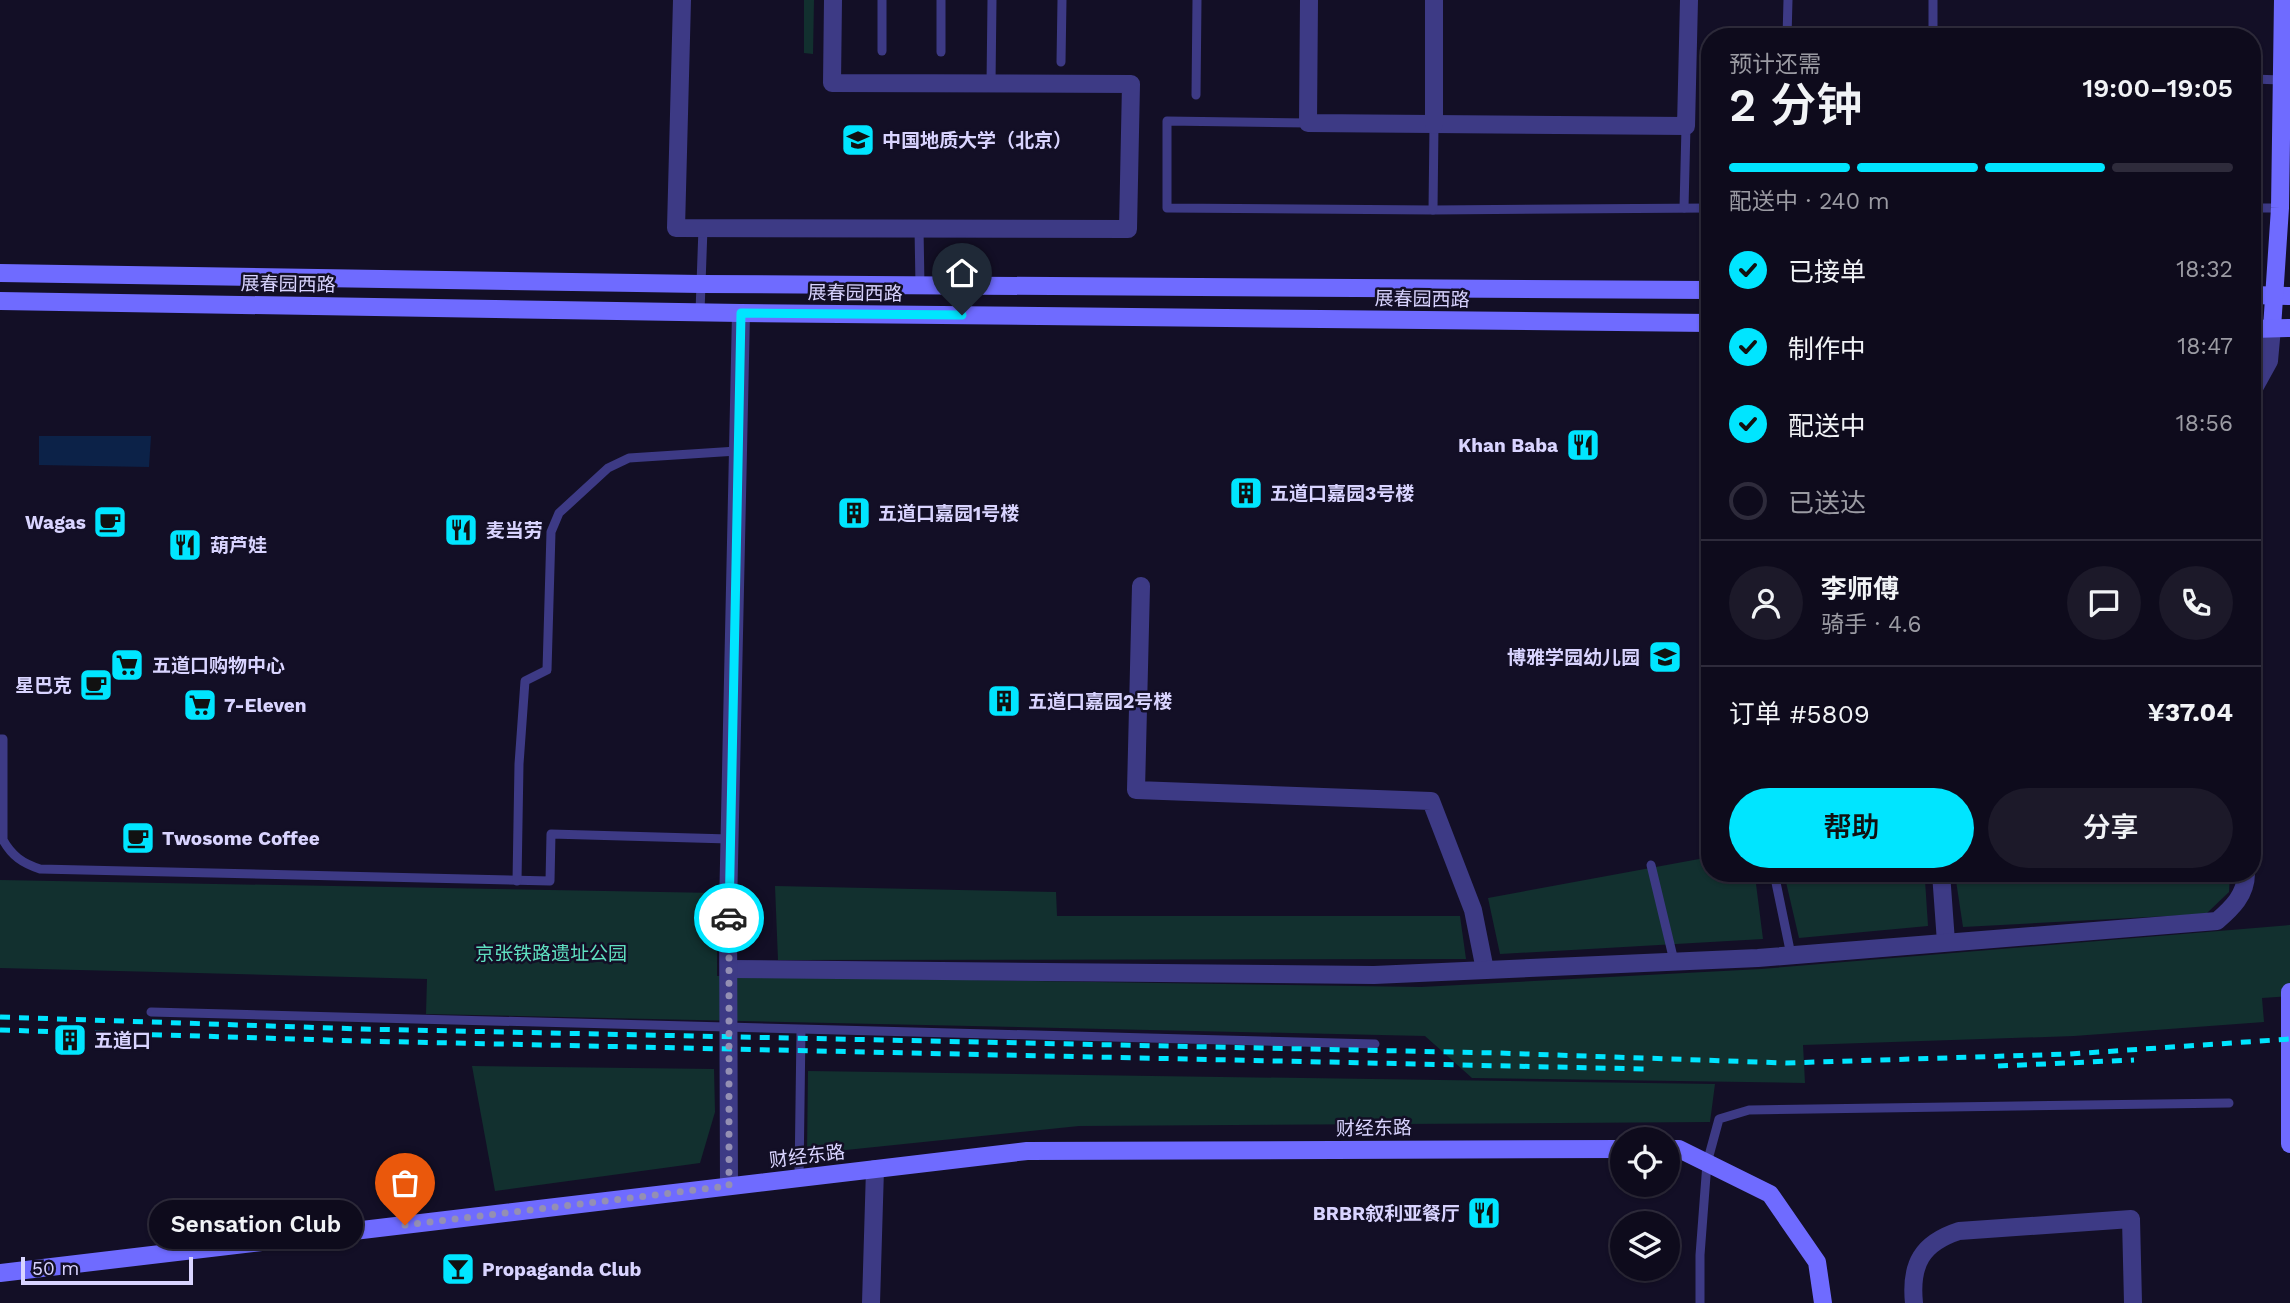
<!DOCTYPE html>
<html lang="zh">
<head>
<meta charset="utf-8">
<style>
  :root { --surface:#0e0b1c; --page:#1c1929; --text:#f1f3f6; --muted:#9b9ba3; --line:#2e2b3b; --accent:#00e5ff }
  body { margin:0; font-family:"Work Sans","Noto Sans SC",sans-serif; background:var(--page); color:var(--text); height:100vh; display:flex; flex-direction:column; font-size:26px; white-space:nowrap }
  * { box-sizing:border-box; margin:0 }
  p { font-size:23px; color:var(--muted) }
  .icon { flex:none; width:38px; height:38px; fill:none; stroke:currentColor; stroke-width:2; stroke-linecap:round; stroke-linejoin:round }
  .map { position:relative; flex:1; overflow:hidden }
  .details { position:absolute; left:1701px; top:28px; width:560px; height:854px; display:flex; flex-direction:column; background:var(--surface); border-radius:28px; box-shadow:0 2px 5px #0004,0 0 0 2px var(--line) }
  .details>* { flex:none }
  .buttons { position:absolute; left:1610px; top:1127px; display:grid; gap:14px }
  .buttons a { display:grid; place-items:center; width:70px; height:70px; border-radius:50%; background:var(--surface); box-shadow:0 2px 5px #0004,0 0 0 2px var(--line); font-size:35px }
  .scale { position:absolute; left:21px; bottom:18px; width:172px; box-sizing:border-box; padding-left:7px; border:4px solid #d9d4ff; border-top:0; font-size:19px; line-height:24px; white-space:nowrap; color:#d9d4ff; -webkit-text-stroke:5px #130f26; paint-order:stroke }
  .pin { position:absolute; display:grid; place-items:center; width:60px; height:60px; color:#fff; margin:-72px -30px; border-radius:50% 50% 50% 0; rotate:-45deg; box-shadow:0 0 7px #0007 }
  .pin .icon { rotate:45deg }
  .courier { position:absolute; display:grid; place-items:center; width:70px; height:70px; margin:-35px; border:5px solid #00e5ff; border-radius:50%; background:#fff; color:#222; box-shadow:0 2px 9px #0007 }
  .bubble { position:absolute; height:49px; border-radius:24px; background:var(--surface); box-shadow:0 2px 5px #0004,0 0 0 2px var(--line); font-size:23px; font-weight:600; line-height:49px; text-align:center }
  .head em { font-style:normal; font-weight:600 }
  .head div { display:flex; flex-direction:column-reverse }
  .head { display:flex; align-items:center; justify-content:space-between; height:119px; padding:0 28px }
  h1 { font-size:46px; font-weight:600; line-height:52px }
  .bar { display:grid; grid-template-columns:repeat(4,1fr); gap:10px 7px; align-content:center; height:84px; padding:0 28px }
  .bar i { height:9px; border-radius:5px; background:var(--line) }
  .bar .active { background:var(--accent) }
  .bar p { grid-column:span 4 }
  .line { display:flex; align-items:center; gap:18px; padding:0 28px; border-top:2px solid var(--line) }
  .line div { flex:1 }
  .round { display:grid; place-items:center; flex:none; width:74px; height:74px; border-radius:37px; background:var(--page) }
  ol { padding:0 28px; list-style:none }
  li { display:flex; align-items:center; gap:21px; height:77px }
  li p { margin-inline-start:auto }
  li .icon { padding:7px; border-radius:50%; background:var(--accent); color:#111; stroke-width:4 }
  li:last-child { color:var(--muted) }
  li i { width:38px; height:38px; border:4px solid var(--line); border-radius:50% }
  .button { display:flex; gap:14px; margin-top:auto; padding:14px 28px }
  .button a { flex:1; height:80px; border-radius:42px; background:var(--accent); color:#111; font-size:28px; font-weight:600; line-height:80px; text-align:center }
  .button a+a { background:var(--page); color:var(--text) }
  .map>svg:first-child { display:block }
  .green { fill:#12302f }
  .water { fill:#0c2248 }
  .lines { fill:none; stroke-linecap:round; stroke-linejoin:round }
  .lane { stroke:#3d3a85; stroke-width:9 }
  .street { stroke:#3d3a85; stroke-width:18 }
  .secondary { stroke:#6f6bff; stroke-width:18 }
  .rail { stroke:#00e5ff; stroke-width:5; stroke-dasharray:10 9; stroke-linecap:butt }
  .done { stroke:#948fb3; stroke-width:7; stroke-dasharray:0 12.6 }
  .route { stroke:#00e5ff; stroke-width:9 }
  .labels { text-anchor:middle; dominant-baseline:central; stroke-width:5; stroke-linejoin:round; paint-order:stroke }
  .poi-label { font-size:19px; font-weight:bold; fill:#d9d4ff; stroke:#130f26; text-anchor:start }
  .street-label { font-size:19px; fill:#d9d4ff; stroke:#130f26 }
  .park-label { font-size:19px; fill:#5fe0c0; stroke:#130f26 }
</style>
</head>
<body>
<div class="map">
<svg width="2290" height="1303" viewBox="0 0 2290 1303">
  <rect width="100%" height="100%" fill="#130f26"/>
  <!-- green -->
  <g class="green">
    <path d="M 804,0 L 814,0 L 813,54 L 804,53 Z"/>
    <path d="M 1710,857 L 1710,873 L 1751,873 L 1756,884 L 1763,939 L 1500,954 L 1488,898 Z"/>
    <path d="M 1968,873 L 2230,873 L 2229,892 L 2206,914 L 1963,927 L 1955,874 Z"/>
    <path d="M 0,880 L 717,893 L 717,976 L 1421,987 L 1761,969 L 2290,925 L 2290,996 L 2262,998 L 2264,1022 L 2074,1036 L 1803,1045 L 1805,1083 L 1472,1078 L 1425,1036 L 426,1014 L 427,979 L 0,968 Z"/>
    <path d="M 1925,880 L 1928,926 L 1799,938 L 1786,882 Z"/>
    <path d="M 775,886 L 1056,892 L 1057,916 L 1460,916 L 1466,959 L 778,960 Z"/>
    <path d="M 472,1066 L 714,1069 L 715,1112 L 700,1163 L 495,1191 Z"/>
    <path d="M 808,1071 L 1715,1084 L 1710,1122 L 1079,1126 L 807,1154 Z"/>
  </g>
  <!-- water -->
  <path class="water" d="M 39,436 L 151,436 L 149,467 L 39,465 Z"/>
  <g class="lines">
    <!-- lane -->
    <g class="lane">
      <path d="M 1933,0 L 1933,37"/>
      <path d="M 1787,37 L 1788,0"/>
      <path d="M 882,51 L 882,0"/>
      <path d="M 941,52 L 941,0"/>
      <path d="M 1061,62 L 1062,0"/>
      <path d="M 2252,79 L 2282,80"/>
      <path d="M 991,84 L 992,0"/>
      <path d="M 1196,95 L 1197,0"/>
      <path d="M 1308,123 L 1167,121 L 1167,208 L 1433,210 L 1710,208"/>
      <path d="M 1684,208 L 1686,126"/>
      <path d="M 2252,208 L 2280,208"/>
      <path d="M 1433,210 L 1434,125"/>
      <path d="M 919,228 L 920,286"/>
      <path d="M 700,312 L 703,228"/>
      <path d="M 0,739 L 3,739 L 3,840 C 12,856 22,863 40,869 L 550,881 L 551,834 L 729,839"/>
      <path d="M 1651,865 L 1674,961"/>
      <path d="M 1774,873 L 1791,955"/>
      <path d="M 517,881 L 519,764 L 525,681 L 547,670 L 551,532 L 559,513 L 608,468 L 629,458 L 737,451"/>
      <path d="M 151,1012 L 1375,1044"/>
      <path d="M 799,1178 L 801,1030"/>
      <path d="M 1700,1303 L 1700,1255 L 1707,1163 L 1719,1119 L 1749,1110 L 2229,1103"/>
    </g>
    <!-- street -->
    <g class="street">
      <path d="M 682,0 L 676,228 L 1128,229 L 1131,84 L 832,83 L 833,0"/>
      <path d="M 1309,0 L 1308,123 L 1686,126 L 1689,0"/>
      <path d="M 1434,0 L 1434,125"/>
      <path d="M 2252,424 L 2253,390 L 2269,361 L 2272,328"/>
      <path d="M 1141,586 L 1136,790 L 1431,801 L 1473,910 L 1485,970"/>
      <path d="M 1941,873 L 1946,942"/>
      <path d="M 729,969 L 1374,975 L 1758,958 L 2217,921 C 2232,908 2246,895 2246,873"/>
      <path d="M 729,1186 L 728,909 L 741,313"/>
      <path d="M 871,1303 L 875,1169"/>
      <path d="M 1914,1303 C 1910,1264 1922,1243 1959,1231 L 2131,1219 L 2133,1303"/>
    </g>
    <!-- secondary -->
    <g class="secondary">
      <path d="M 0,273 L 701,284 L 1710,290"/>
      <path d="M 2252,295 L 2290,296"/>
      <path d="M 0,301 L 741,313 L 1710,323"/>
      <path d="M 2272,328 L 2280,208 L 2283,0"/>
      <path d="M 2252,329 L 2290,328"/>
      <path d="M 2290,992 L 2290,1144"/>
      <path d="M 1668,1149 L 1679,1149 L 1770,1194 L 1817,1262 L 1823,1303"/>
      <path d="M 0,1273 L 1027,1151 L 1622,1149"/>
    </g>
    <!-- rail -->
    <g class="rail">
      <path d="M 0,1017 L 362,1029 L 1498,1053 L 1786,1063 L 2070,1054 L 2290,1039"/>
      <path d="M 0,1030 L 361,1041 L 1645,1069"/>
      <path d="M 1998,1066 L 2134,1060"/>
    </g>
  </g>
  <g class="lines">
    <!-- done -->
    <path class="done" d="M 405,1225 L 729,1186 L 729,918"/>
    <!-- route -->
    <path class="route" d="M 729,918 L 741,313 L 962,315"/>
  </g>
  <!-- icons -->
  <defs>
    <symbol id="university-square" viewBox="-11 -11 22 22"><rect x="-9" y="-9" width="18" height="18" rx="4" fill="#00e5ff" stroke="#130f26"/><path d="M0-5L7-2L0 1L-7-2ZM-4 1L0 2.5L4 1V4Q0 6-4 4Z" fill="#111"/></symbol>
    <symbol id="restaurant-square" viewBox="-11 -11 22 22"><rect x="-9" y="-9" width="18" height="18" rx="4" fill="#00e5ff" stroke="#130f26"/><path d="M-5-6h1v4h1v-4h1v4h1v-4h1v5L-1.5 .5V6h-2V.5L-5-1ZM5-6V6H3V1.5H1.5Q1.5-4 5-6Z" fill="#111"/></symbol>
    <symbol id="building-square" viewBox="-11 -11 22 22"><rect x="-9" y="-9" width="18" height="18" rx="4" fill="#00e5ff" stroke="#130f26"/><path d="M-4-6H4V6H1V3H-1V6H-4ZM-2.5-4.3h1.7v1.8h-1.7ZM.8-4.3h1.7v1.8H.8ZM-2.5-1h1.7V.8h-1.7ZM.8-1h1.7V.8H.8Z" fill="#111"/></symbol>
    <symbol id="cafe-square" viewBox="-11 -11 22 22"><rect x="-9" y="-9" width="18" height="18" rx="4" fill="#00e5ff" stroke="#130f26"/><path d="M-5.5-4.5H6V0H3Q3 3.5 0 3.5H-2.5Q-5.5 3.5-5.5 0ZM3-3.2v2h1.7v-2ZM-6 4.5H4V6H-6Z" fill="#111"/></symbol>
    <symbol id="school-square" viewBox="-11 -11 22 22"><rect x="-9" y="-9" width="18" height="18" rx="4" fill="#00e5ff" stroke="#130f26"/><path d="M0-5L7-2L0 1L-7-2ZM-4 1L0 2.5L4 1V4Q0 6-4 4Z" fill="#111"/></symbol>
    <symbol id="supermarket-square" viewBox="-11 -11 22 22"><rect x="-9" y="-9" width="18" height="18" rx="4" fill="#00e5ff" stroke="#130f26"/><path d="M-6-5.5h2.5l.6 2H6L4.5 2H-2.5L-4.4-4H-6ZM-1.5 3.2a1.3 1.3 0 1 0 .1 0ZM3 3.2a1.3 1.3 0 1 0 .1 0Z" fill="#111"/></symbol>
    <symbol id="bar-square" viewBox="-11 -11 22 22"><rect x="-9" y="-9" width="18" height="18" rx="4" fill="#00e5ff" stroke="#130f26"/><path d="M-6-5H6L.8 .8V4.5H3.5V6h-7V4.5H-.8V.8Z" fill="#111"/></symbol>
  </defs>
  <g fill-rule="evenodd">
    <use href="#university-square" x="839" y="121" width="38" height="38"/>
    <use href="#restaurant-square" x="1564" y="426" width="38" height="38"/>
    <use href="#building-square" x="1227" y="474" width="38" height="38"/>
    <use href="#building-square" x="835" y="494" width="38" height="38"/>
    <use href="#cafe-square" x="91" y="503" width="38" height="38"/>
    <use href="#restaurant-square" x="442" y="511" width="38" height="38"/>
    <use href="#restaurant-square" x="166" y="526" width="38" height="38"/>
    <use href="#school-square" x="1646" y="638" width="38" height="38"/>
    <use href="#supermarket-square" x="108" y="646" width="38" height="38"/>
    <use href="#cafe-square" x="77" y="666" width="38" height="38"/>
    <use href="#building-square" x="985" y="682" width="38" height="38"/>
    <use href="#supermarket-square" x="181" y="686" width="38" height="38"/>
    <use href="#cafe-square" x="119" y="819" width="38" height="38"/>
    <use href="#building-square" x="51" y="1021" width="38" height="38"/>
    <use href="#restaurant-square" x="1465" y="1194" width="38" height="38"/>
    <use href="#bar-square" x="439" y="1250" width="38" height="38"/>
  </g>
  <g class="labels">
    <!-- poi labels -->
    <g class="poi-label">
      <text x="882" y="140">中国地质大学（北京）</text>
      <text x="1558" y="445" text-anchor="end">Khan Baba</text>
      <text x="1270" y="493">五道口嘉园3号楼</text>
      <text x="878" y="513">五道口嘉园1号楼</text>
      <text x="86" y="522" text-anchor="end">Wagas</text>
      <text x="486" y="530">麦当劳</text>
      <text x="210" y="545">葫芦娃</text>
      <text x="1640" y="657" text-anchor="end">博雅学园幼儿园</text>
      <text x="152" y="665">五道口购物中心</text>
      <text x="72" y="685" text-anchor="end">星巴克</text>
      <text x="1028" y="701">五道口嘉园2号楼</text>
      <text x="224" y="705">7-Eleven</text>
      <text x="162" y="838">Twosome Coffee</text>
      <text x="94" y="1040">五道口</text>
      <text x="1460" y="1213" text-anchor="end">BRBR叙利亚餐厅</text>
      <text x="482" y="1269">Propaganda Club</text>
    </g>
    <!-- street labels -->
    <g class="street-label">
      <text transform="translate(288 284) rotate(1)">展春园西路</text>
      <text transform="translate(855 293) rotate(1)">展春园西路</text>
      <text transform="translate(1422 299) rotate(1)">展春园西路</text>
      <text transform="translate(1374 1128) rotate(-1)">财经东路</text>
      <text transform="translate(807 1156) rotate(-7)">财经东路</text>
    </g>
    <!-- park labels -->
    <g class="park-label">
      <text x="551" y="953">京张铁路遗址公园</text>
    </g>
  </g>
</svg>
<div class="buttons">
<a><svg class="icon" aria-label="locate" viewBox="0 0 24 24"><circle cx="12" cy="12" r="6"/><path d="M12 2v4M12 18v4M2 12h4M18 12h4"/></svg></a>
<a><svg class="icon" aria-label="layers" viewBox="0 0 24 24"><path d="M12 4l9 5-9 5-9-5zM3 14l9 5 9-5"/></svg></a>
</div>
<div class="scale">50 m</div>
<div class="pin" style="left:405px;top:1225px;background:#ea580c"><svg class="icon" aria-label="bag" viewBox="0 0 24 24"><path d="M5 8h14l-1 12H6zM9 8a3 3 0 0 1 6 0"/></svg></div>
<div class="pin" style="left:962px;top:315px;background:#1f2937"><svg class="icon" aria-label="home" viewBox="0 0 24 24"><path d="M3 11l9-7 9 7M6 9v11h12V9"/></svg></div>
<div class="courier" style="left:729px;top:918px"><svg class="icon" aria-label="car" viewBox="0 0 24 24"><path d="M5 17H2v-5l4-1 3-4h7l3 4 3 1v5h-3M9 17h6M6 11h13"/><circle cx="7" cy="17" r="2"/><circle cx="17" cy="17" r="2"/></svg></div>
<div class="bubble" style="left:149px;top:1200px;width:214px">Sensation Club</div>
<section class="details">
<div class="head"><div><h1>2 分钟</h1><p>预计还需</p></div><em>19:00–19:05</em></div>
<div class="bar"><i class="active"></i><i class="active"></i><i class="active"></i><i></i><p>配送中 · 240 m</p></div>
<ol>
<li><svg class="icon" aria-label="check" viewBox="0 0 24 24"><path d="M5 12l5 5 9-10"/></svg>已接单<p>18:32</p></li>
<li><svg class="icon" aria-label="check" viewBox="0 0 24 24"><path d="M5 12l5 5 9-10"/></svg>制作中<p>18:47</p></li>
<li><svg class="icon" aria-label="check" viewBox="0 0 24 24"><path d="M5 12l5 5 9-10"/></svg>配送中<p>18:56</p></li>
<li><i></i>已送达</li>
</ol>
<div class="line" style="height:126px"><a class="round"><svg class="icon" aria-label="person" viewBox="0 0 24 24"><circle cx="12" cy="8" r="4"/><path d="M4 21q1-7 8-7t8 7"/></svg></a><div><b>李师傅</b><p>骑手 · 4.6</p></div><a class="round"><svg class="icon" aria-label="chat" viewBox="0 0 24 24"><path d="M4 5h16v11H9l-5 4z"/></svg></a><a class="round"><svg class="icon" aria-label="phone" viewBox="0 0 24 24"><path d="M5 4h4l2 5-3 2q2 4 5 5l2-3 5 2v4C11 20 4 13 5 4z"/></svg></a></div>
<div class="line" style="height:91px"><div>订单 #5809</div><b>¥37.04</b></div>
<div class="button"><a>帮助</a><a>分享</a></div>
</section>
</div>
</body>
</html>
